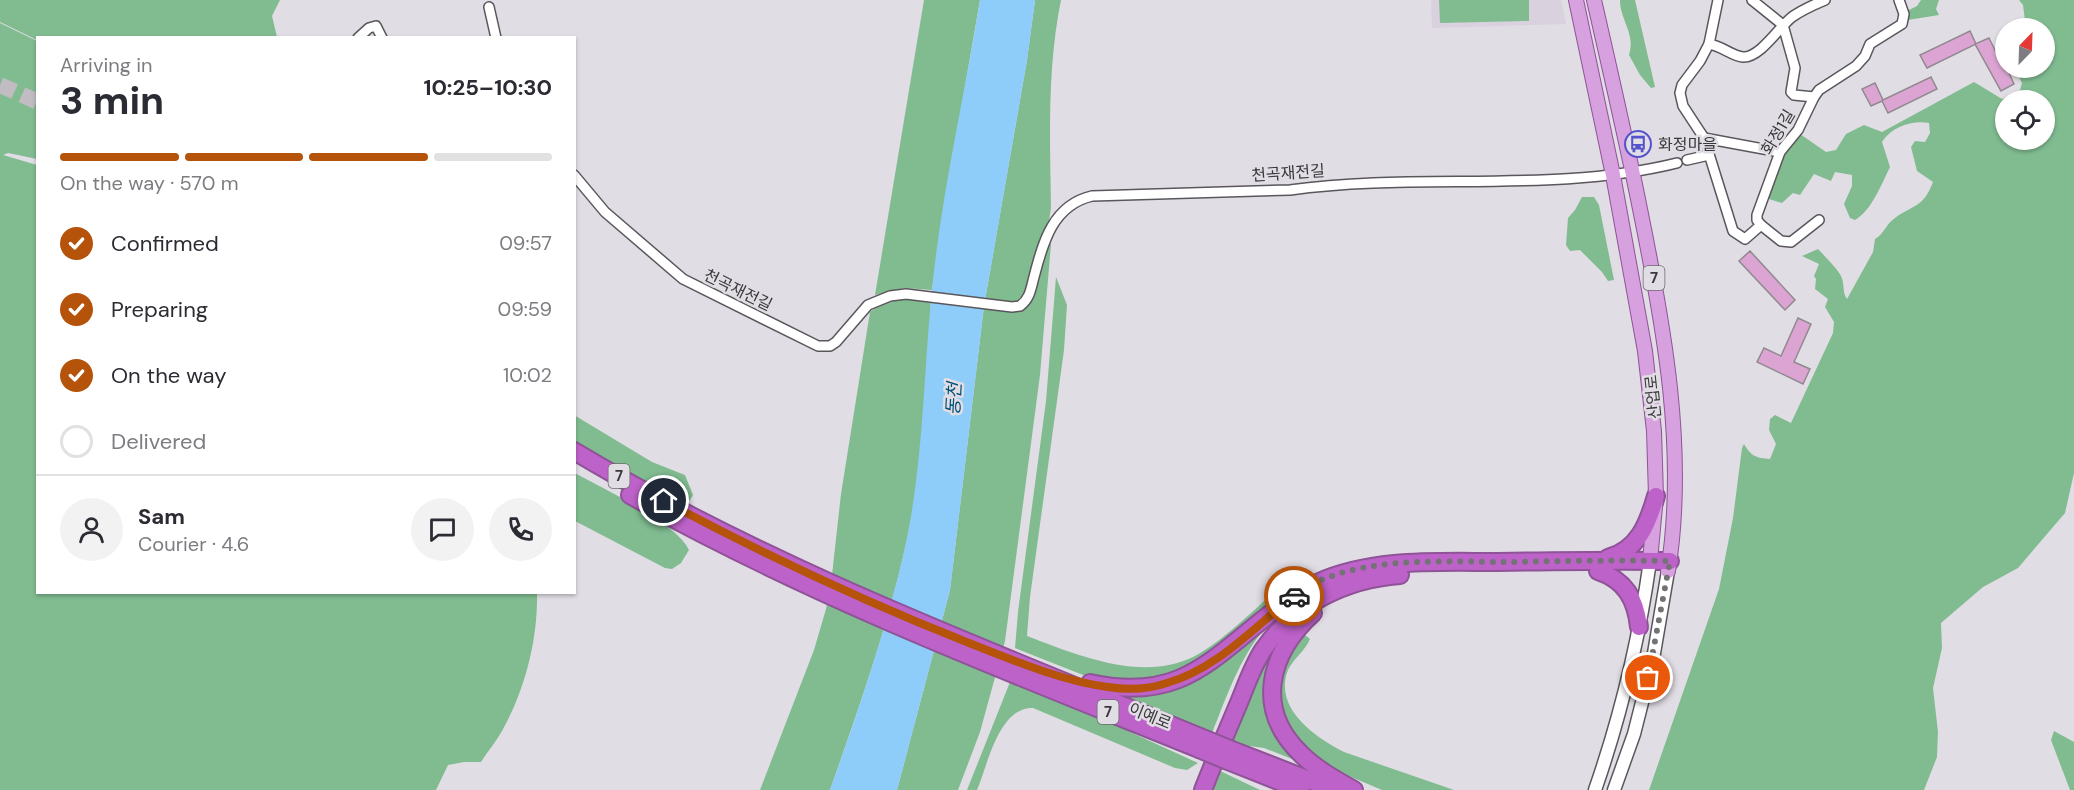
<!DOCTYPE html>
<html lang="en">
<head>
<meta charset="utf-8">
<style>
  :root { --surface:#fff; --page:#f2f2f3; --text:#2b2b33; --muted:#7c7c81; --line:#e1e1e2; --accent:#b45309 }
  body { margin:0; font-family:"DM Sans","Noto Sans KR",sans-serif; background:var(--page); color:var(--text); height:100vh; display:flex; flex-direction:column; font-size:22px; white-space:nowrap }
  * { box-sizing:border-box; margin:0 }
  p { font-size:20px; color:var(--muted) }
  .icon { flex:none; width:33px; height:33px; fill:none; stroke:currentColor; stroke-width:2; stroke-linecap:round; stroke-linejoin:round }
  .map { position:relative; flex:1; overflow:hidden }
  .sheet { position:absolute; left:36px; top:36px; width:540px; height:558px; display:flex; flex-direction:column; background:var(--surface); border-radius:0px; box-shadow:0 2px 4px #0004 }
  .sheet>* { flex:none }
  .needle { width:39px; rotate:23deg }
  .buttons { position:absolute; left:1995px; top:18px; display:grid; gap:12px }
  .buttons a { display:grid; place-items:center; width:60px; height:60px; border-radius:50%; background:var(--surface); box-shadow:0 2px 4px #0004; font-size:30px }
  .pin { position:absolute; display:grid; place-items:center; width:51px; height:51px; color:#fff; margin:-26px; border:3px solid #fff; border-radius:50%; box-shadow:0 2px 6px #0007 }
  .courier { position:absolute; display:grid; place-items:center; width:60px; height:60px; margin:-30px; border:4px solid #b45309; border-radius:50%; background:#fff; color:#222; box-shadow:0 2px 8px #0007 }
  .overview em { font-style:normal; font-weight:700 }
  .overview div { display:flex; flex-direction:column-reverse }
  .overview { display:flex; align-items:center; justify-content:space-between; height:102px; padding:0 24px }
  h1 { font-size:39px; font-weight:700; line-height:45px }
  .bar { display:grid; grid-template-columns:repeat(4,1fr); gap:9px 6px; align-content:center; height:72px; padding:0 24px }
  .bar i { height:8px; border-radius:4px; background:var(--line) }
  .bar .selected { background:var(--accent) }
  .bar p { grid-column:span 4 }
  .line { display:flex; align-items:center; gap:15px; padding:0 24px; border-top:2px solid var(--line) }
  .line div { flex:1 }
  .round { display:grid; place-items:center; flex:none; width:63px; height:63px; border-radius:32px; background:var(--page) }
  ol { padding:0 24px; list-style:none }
  li { display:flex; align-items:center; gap:18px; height:66px }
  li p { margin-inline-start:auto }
  li .icon { padding:6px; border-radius:50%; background:var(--accent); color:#fff; stroke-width:4 }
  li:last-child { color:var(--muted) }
  li i { width:33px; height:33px; border:3px solid var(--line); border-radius:50% }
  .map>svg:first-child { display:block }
  .built { fill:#dad1df }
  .green { fill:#81bc91; fill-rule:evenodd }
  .water { fill:#8eccf9 }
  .building { fill:#dba4d2; stroke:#908a8f; stroke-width:1.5 }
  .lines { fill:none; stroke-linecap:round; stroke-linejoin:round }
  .highway-tunnel { stroke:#c0bcc2; stroke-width:16; stroke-dasharray:16 8; stroke-linecap:butt }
  .street-casing { stroke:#5a565c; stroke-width:12 }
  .secondary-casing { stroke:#5a565c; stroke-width:15 }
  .primary-casing { stroke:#8f5397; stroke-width:16 }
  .highway-casing { stroke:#8f5397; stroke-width:20 }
  .street { stroke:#fff; stroke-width:9 }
  .secondary { stroke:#fff; stroke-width:12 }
  .primary { stroke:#d7a1df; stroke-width:14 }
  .highway { stroke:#bd62c9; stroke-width:16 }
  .highway-bridge-casing { stroke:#8f5397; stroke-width:20; stroke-linecap:butt }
  .highway-bridge { stroke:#bd62c9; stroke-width:16 }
  .done { stroke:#747276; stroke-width:6; stroke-dasharray:0 10.8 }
  .route { stroke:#b45309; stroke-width:8 }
  .labels { text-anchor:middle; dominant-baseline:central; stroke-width:5; stroke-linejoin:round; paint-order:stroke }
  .shield { fill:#e1dde4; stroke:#6c6a6e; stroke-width:1.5 }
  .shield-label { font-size:15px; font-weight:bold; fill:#3a383b }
  .street-label { font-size:16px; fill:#3a383b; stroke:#e1dde4 }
  .poi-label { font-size:16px; fill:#3a383b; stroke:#e1dde4; text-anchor:start }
  .water-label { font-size:18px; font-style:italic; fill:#005079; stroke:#e1dde4 }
</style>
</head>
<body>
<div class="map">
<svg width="2074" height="790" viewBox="0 0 2074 790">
  <rect width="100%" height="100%" fill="#e1dde4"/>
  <!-- built -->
  <path class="built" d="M 1431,0 L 1561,0 L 1566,24 L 1432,28 Z"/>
  <!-- green -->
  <g class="green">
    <path d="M 0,0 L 280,0 L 272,16 L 277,37 L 38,38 L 37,40 L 0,22 Z"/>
    <path d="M 924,0 L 980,0 L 941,225 L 932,290 L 904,288 L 875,295 Z"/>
    <path d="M 1035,0 L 1061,0 C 1047,69 1050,139 1051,208 L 1049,221 L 1019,310 L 1024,310 L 1031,301 L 1048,244 L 1051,244 L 1040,375 L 1005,641 L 980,732 L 958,790 L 897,790 L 950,590 L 984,306 L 1027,60 Z"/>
    <path d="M 1439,0 L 1529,0 L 1529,21 L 1440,23 Z"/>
    <path d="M 1620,0 L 1635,0 L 1655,87 L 1651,88 L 1640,75 L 1629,55 C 1636,34 1620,20 1620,0 Z"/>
    <path d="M 1921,0 L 1939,0 L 1936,9 L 1939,15 L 1908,20 L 1907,11 L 1917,6 Z"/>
    <path d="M 2019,0 L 2074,0 L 2074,473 L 2065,513 L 2018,568 L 1983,587 L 1941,623 L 1942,648 L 1933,688 L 1938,732 L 1937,757 L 1924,790 L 1649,790 L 1719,589 L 1733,518 L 1742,448 L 1744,444 C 1751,456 1756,458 1770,459 L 1776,444 L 1769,430 L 1770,419 L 1775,415 L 1791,423 L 1833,333 L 1834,322 L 1825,307 L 1828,299 L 1815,289 L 1816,279 L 1814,276 L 1819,264 L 1802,256 L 1818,249 C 1822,253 1840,272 1841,276 C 1845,284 1842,293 1847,299 L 1873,252 L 1875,239 C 1884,234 1886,224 1895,218 C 1914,204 1923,208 1933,182 L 1917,171 L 1911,147 L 1915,141 L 1925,142 L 1930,133 L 1929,123 C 1913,120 1891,127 1882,142 L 1890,167 C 1881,185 1872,210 1855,220 L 1850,218 L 1844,204 L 1852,186 L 1852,175 L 1835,172 L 1831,181 L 1814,174 L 1800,195 L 1793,193 L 1782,203 L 1769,199 L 1768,194 L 1785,153 L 1800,134 L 1826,152 L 1836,150 L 1846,134 L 1864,125 L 1882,132 L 1974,82 L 2002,99 L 2020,90 L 2022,83 L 2014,68 L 2044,68 L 2044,28 L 2026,28 L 2023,5 ZM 2006,100 L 2044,100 L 2044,140 L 2006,140 Z"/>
    <path d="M 0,23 L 37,41 L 37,159 L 8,153 L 3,155 L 37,165 L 38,592 L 537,593 C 538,639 525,690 502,731 C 496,742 487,752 481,762 L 464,762 L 448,765 L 436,790 L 0,790 Z"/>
    <path d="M 1582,197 L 1594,197 L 1599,205 L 1614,280 L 1608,281 L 1602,272 L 1580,250 L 1570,251 L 1566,245 L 1568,218 L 1575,210 Z"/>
    <path d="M 1056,277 L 1067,305 L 1064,350 L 1030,597 L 1027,636 C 1077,655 1143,683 1195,656 C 1226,639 1260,604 1287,580 L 1297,574 L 1307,573 L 1309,577 L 1280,596 L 1200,662 L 1153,680 L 1102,680 L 1083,675 L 1015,648 L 1018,612 L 1046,401 Z"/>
    <path d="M 904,298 L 931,300 C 928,355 926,410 920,464 C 906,576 867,685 830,790 L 760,790 L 814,650 L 826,609 L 832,575 L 841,494 L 870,312 L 878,306 Z"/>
    <path d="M 574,415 L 652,462 L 685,475 L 693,495 L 689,501 L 675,498 L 575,442 Z"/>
    <path d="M 575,473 C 603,489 676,522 689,550 L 681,563 L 672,569 L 665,568 L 575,521 Z"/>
    <path d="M 1265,628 C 1239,659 1227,696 1212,733 L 1121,697 L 1121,693 L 1142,693 Z"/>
    <path d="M 1282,635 L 1270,674 L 1294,753 L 1292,759 L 1264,748 L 1242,745 L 1229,740 L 1254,679 Z"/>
    <path d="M 1305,635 L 1310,639 C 1305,651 1294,658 1288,670 C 1273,708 1315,737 1344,752 L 1454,790 L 1382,790 L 1337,771 L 1302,745 L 1281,714 L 1280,673 L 1300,637 Z"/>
    <path d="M 1010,682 L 1082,710 L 1198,763 L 1187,770 L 1175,768 L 1033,708 C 999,707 988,764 977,790 L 967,790 Z"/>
    <path d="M 2054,731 L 2074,742 L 2074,790 L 2070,790 L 2051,740 Z"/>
    <path d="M 1216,769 L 1260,790 L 1208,790 Z"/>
  </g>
  <!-- water -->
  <path class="water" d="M 980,0 L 1035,0 L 1027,60 L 984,306 L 950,590 L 897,790 L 830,790 C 858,712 885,633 904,552 C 923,468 923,384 931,300 C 940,199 964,100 980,0 Z"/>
  <!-- building -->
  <g class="building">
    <path d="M 1970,31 L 1976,44 L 1927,68 L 1920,55 Z"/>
    <path d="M 1989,38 L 2005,70 L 2007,69 L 2014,84 L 2001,91 L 1975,44 Z"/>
    <path d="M 1931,77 L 1937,89 L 1888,113 L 1882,101 L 1871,106 L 1862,89 L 1875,83 L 1883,100 Z"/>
    <path d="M 1750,251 L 1795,300 L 1785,310 L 1739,261 Z"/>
    <path d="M 1798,318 L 1811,324 L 1794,362 L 1810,369 L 1803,384 L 1757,362 L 1764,348 L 1781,356 Z"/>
  </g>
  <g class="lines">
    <!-- highway-tunnel -->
    <path class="highway-tunnel" d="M 0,85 L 38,102"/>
    <defs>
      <g id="street">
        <path d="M 1718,0 L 1709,44 L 1700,61 L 1682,85 L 1680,93 L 1683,106 L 1704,138 L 1733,231 L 1745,239 L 1761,225 L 1757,220 L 1757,215 L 1780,152 L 1798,130 L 1814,97 L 1819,90 L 1856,66 L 1865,56 L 1870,44 L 1902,24 L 1904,14 L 1899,0"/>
        <path d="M 1752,0 L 1783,25 L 1795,68 L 1791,92 L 1794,95 L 1814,97"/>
        <path d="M 489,7 L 496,38"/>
        <path d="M 358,38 L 369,28 L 376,26 L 382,38"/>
        <path d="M 1709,44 C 1722,46 1732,56 1743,57 C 1760,58 1779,27 1792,17 C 1802,10 1813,5 1825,0"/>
        <path d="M 1704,138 L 1780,152"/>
        <path d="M 1687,160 L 1709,155"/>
        <path d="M 574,175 L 605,212 L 683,279 L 818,346 L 830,346 L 836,342 L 868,305 L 890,296 L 906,294 L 1012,307 L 1020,306 C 1030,299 1031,288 1034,277 C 1043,242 1053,205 1092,196 L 1290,190 C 1418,172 1551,194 1677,163"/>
        <path d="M 1761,225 L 1781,241 L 1791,242 L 1819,220"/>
      </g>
      <g id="secondary">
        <path d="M 1595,790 C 1621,715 1639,640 1650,561"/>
        <path d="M 1614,790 L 1634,734 L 1653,659 L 1668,571"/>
      </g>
      <g id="primary">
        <path d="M 1576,0 L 1613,175 L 1645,351 L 1654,431 L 1656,496 L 1650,561"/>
        <path d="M 1594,0 C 1610,70 1626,139 1640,209 C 1664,327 1687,451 1668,571"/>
      </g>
      <g id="highway">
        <path d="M 574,451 C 773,570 991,651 1205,739"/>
        <path d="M 630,495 C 812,597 1006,671 1199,749"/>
        <path d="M 1608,558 C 1638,550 1648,524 1656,496"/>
        <path d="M 1598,571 C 1625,580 1636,599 1639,627"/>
        <path d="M 1313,613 C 1269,653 1254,709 1301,754 C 1316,769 1336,780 1354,790"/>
        <path d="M 1090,683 C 1181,703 1211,659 1275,610 C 1289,600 1302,589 1317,583 C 1372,558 1437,562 1497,562 C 1554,561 1612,560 1670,561"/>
        <path d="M 1232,750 L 1335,790"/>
        <path d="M 1228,761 L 1301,790"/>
        <path d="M 1203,790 C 1214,762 1226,733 1238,705 C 1246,686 1252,667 1263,650 C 1295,604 1345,579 1400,575"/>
      </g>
    </defs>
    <!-- street casing -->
    <use href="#street" class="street-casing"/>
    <!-- secondary casing -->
    <use href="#secondary" class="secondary-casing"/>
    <!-- primary casing -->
    <use href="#primary" class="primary-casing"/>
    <!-- highway casing -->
    <use href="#highway" class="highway-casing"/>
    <!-- street -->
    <use href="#street" class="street"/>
    <!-- secondary -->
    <use href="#secondary" class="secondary"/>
    <!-- primary -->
    <use href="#primary" class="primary"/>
    <!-- highway -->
    <use href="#highway" class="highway"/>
    <defs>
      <g id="highway-bridge">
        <path d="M 1205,739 L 1232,750"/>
        <path d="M 1199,749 L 1228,761"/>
      </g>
    </defs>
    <!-- highway-bridge casing -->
    <use href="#highway-bridge" class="highway-bridge-casing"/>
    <!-- highway-bridge -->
    <use href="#highway-bridge" class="highway-bridge"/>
  </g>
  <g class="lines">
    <!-- done -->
    <path class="done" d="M 1294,596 C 1348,554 1443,562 1508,562 C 1562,561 1616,560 1670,561 L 1648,678"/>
    <!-- route -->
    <path class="route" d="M 664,501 C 763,554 865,602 969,643 C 1013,660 1061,681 1108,687 C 1127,690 1149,689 1167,683 C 1217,669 1254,627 1294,596"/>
  </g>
  <!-- icons -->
  <defs>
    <symbol id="bus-ring" viewBox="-11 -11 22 22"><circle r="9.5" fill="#e1dde4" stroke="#5553cb" stroke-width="1.5"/><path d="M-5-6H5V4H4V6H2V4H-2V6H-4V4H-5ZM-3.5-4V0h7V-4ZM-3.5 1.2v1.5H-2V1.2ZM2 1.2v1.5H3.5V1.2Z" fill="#5553cb"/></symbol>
  </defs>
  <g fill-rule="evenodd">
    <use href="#bus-ring" x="1623" y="129" width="30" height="30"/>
  </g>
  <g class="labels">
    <!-- shield labels -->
    <g class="shield">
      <rect x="1643.5" y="266" width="21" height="24" rx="4.5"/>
      <rect x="608.5" y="464" width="21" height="24" rx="4.5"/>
      <rect x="1097.5" y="700" width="21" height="24" rx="4.5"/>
    </g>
    <g class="shield-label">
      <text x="1654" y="278">7</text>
      <text x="619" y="476">7</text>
      <text x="1108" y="712">7</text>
    </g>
    <!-- street labels -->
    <g class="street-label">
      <text transform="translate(1778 132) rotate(-59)">화정1길</text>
      <text transform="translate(1288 173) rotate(-4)">천곡재전길</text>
      <text transform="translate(738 290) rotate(26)">천곡재전길</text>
      <text transform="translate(1653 397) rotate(-96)">산업로</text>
      <text transform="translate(1150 716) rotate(22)">이예로</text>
    </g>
    <!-- poi labels -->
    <g class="poi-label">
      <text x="1658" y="144">화정마을</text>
    </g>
    <!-- water labels -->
    <g class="water-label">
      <text transform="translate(954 399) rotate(-87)">동천</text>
    </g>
  </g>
</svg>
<div class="buttons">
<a><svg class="needle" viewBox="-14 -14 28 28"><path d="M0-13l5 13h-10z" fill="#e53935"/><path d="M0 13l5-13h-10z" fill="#7c7c81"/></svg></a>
<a><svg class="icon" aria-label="locate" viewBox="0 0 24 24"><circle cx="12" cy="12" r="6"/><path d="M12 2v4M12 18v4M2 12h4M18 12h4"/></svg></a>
</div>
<div class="pin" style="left:1648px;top:678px;background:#ea580c"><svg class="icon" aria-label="bag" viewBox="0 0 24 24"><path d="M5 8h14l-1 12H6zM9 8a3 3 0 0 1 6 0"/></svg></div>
<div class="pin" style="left:664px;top:501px;background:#1f2937"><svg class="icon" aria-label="home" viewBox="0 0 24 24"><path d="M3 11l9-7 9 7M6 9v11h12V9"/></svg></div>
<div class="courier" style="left:1294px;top:596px"><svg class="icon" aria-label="car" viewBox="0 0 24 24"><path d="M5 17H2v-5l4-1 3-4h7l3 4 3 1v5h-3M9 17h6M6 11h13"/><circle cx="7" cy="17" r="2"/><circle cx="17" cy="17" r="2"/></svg></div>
<section class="sheet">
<div class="overview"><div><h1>3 min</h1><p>Arriving in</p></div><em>10:25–10:30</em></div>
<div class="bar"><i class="selected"></i><i class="selected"></i><i class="selected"></i><i></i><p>On the way · 570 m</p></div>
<ol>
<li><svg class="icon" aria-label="check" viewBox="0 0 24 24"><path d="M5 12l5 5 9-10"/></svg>Confirmed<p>09:57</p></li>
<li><svg class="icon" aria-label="check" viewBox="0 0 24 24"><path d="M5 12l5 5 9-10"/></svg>Preparing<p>09:59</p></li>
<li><svg class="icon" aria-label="check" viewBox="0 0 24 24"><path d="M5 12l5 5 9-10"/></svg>On the way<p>10:02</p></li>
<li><i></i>Delivered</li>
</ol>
<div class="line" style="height:108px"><a class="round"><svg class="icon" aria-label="person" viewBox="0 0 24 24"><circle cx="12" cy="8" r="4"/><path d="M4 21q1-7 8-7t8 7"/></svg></a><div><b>Sam</b><p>Courier · 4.6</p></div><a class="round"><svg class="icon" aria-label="chat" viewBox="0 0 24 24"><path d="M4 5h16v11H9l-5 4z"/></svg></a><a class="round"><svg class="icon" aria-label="phone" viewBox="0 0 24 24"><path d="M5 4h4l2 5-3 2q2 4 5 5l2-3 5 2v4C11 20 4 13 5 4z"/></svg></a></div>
</section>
</div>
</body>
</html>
